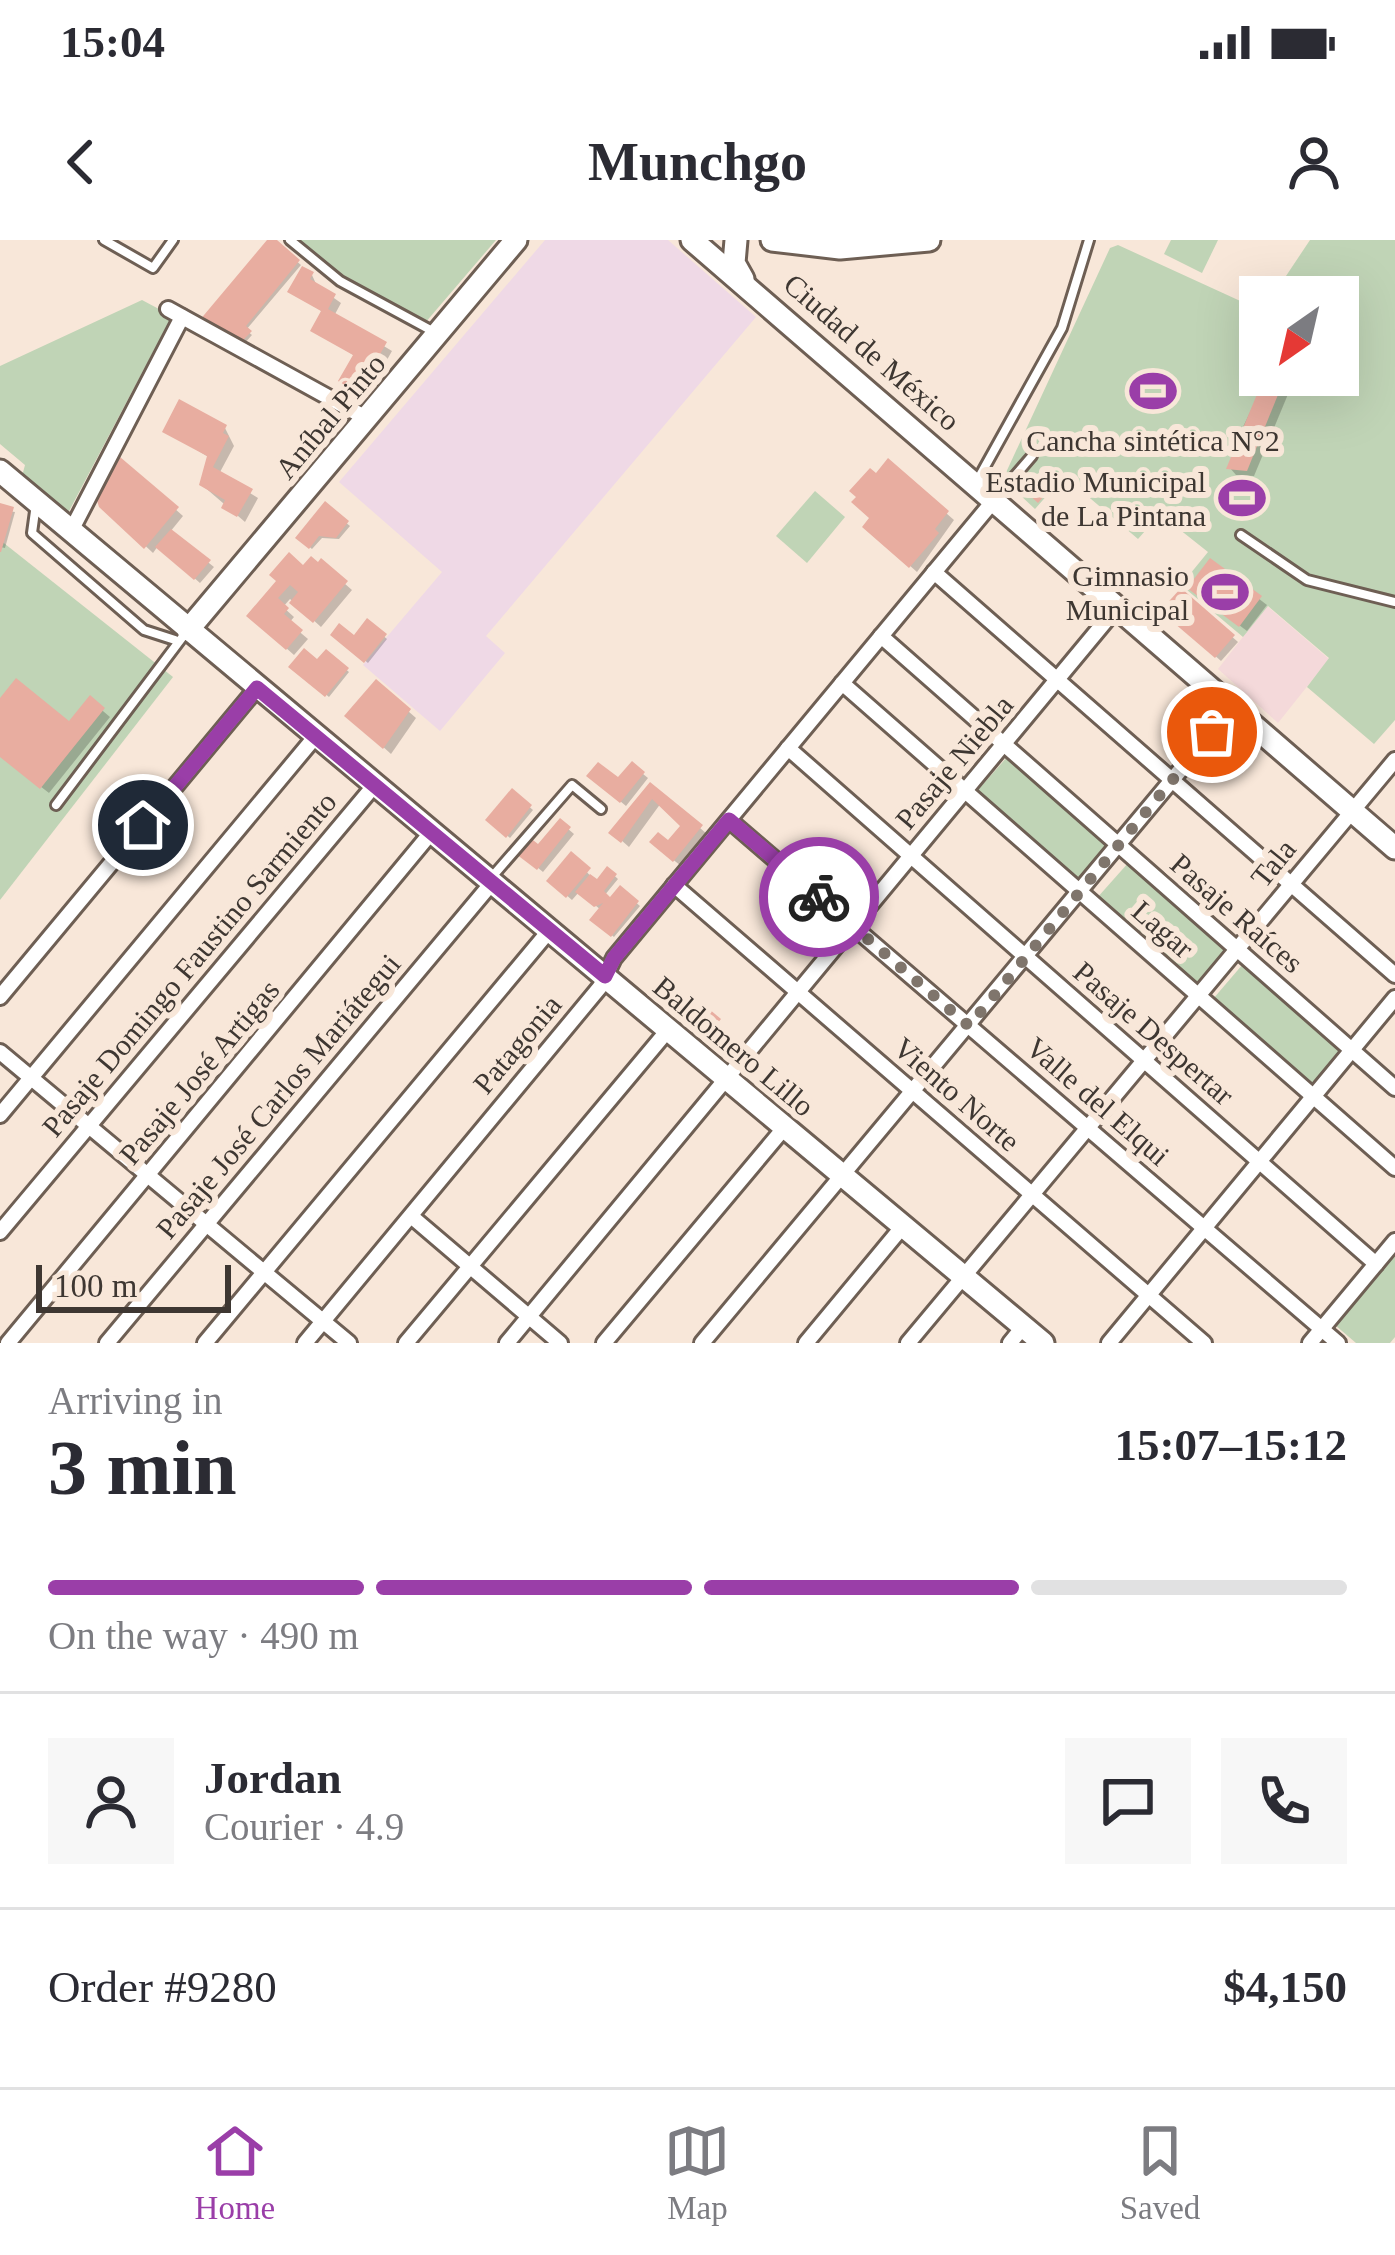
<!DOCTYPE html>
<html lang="en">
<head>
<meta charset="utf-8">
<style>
  :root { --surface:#fff; --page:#f7f7f7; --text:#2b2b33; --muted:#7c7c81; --line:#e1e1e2; --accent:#9a3ea8 }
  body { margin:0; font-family:"Times New Roman",serif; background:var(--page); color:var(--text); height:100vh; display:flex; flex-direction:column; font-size:45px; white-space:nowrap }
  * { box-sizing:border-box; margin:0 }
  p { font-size:39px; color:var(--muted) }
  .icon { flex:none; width:66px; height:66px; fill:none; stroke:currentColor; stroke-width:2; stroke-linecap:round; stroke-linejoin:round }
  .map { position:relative; height:1103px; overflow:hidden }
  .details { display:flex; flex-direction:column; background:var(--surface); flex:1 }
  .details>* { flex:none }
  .needle { width:78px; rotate:214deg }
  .fabs { position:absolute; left:1239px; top:36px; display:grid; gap:24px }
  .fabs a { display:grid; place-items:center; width:120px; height:120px; border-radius:0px; background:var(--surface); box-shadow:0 12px 48px #0002; font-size:60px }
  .scale { position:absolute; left:36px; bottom:30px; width:195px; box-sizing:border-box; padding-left:12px; border:6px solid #3e3732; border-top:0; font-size:33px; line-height:42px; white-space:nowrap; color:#3e3732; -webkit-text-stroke:9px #f8e7d9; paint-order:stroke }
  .pin { position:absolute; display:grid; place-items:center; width:102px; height:102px; color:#fff; margin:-51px; border:6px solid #fff; border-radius:50%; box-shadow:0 3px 12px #0007 }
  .courier { position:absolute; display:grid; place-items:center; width:120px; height:120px; margin:-60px; border:9px solid #9a3ea8; border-radius:50%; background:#fff; color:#222; box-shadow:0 3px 15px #0007 }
  .headline em { font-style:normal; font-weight:700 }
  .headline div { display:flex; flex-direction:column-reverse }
  .headline { display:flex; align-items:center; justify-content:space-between; height:204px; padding:0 48px }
  h1 { font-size:78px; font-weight:700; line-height:90px }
  .bar { display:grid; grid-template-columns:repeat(4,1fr); gap:18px 12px; align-content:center; height:144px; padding:0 48px }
  .bar i { height:15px; border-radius:9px; background:var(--line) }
  .bar .current { background:var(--accent) }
  .bar p { grid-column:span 4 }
  .line { display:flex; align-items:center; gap:30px; padding:0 48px; border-top:3px solid var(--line) }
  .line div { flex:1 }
  .round { display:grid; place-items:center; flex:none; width:126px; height:126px; border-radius:0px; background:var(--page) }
  .status { display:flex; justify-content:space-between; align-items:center; height:84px; padding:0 60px; background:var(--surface); direction:ltr }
  .status svg { height:33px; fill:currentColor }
  header { display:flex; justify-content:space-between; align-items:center; height:156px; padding:0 48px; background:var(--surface); font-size:54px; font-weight:700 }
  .dock { display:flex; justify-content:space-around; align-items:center; height:168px; border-top:3px solid var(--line); background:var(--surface); font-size:33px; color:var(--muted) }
  .dock a { display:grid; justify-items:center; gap:6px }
  .dock .current { color:var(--accent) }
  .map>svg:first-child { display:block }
  .industrial { fill:#efd9e6 }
  .medical { fill:#f4d9da }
  .green { fill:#c0d4b6 }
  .shadow { fill:#0003 }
  .building { fill:#e8ada0 }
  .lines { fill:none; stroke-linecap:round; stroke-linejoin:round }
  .lane-casing { stroke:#6e5f54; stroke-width:14 }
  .street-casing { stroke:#6e5f54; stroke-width:20 }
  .secondary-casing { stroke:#6e5f54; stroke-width:27 }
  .primary-casing { stroke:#6e5f54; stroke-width:27 }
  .lane { stroke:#fff; stroke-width:8 }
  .street { stroke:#fff; stroke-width:14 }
  .secondary { stroke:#fff; stroke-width:21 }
  .primary { stroke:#fff; stroke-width:21 }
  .done { stroke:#7f756c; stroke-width:12; stroke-dasharray:0 21.6 }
  .route { stroke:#9a3ea8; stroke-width:15 }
  .labels { text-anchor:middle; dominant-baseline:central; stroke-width:12; stroke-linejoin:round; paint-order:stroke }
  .street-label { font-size:30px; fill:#3e3732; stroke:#f8e7d9 }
  .poi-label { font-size:30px; fill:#3e3732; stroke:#f8e7d9; text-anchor:end }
</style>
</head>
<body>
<div class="status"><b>15:04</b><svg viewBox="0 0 49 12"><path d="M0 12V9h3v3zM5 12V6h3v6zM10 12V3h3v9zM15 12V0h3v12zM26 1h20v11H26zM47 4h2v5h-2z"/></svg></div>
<header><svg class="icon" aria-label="back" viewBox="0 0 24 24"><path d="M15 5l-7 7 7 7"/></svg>Munchgo<svg class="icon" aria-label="person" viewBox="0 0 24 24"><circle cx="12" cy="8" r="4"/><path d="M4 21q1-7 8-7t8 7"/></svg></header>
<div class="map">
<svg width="1395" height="1103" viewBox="0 0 1395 1103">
  <rect width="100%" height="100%" fill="#f8e7d9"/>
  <!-- industrial -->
  <path class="industrial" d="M 545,0 L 668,0 L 756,77 L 486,396 L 505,413 L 440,491 L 363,425 L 442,332 L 339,242 Z"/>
  <!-- medical -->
  <path class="medical" d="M 1267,366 L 1329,419 L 1278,483 L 1218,429 Z"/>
  <!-- green -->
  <g class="green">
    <path d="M 300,0 L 496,0 L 425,83 L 330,29 Z"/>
    <path d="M 1171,0 L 1218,0 L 1202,33 L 1164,14 Z"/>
    <path d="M 1310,0 L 1395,0 L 1395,480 L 1374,504 L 1307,447 L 1329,418 L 1268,366 L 1243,397 L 1181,345 L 1208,312 L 1160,274 L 1138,299 L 1064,236 L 1035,269 L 1003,239 L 1110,8 L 1118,5 L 1260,70 L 1260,135 L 1338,135 L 1338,57 L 1272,57 Z"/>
    <path d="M 142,60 L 172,76 L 68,273 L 21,240 L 25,225 L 0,204 L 0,126 Z"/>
    <path d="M 815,251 L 845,277 L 807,323 L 776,296 Z"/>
    <path d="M 0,300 L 173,437 L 0,660 Z"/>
    <path d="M 1008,516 L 1107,607 L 1081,641 L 977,551 Z"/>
    <path d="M 1129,622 L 1228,709 L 1197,745 L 1097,658 Z"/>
    <path d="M 1243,724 L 1344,811 L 1313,846 L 1213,759 Z"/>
    <path d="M 1395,1014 L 1395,1097 L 1390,1103 L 1356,1103 L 1335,1085 Z"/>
  </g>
  <!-- shadow -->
  <g class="shadow">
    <path d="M 272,0 L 301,25 L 246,90 L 252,95 L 244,104 L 205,83 Z"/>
    <path d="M 312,35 L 317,46 L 341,63 L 334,76 L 392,111 L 366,157 L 342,141 L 355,116 L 314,90 L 323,72 L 291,51 Z"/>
    <path d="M 1268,135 L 1296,135 L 1254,236 L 1236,235 L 1230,228 L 1241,191 Z"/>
    <path d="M 225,188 L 234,206 L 219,234 L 258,258 L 245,282 L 202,245 L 210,218 L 166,191 Z"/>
    <path d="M 121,221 L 183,276 L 170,292 L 214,327 L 200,343 L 158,306 L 153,313 L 102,265 Z"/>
    <path d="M 889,223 L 954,280 L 917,332 L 866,287 L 873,279 L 876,237 Z"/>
    <path d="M 325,266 L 350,286 L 339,299 L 322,298 L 312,309 L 299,298 Z"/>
    <path d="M 0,270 L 15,272 L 5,308 L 0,307 Z"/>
    <path d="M 1211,322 L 1267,365 L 1247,391 L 1198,354 Z"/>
    <path d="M 321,323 L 352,350 L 321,387 L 290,359 L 283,367 L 294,377 L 289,383 L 308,399 L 294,415 L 250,376 L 304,329 Z"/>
    <path d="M 1181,352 L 1238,402 L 1221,421 L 1164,370 Z"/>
    <path d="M 368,383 L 387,399 L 368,423 L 334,395 L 354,399 Z"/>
    <path d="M 326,413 L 349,432 L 329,457 L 293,427 L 317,423 Z"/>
    <path d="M 377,444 L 416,478 L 391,514 L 349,476 Z"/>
    <path d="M 90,460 L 110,477 L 49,553 L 0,515 L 0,463 L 70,485 Z"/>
    <path d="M 632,525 L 648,538 L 626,566 L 590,536 L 618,542 Z"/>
    <path d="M 651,546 L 707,594 L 681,626 L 660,609 L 683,587 L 661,563 L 629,607 L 612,592 Z"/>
    <path d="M 512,552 L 533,570 L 510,598 L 489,580 Z"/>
    <path d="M 560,582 L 574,594 L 543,632 L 520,613 L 539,609 Z"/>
    <path d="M 571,615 L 597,643 L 608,630 L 618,639 L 604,656 L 611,661 L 620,649 L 640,666 L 614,697 L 593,679 L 601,670 L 579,652 L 572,660 L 550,641 Z"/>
  </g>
  <!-- building -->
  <g class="building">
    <path d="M 267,0 L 277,0 L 300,20 L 246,86 L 252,91 L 240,103 L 199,81 Z"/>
    <path d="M 302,26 L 314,32 L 310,39 L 336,54 L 328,69 L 387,102 L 358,153 L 338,141 L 353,115 L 310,91 L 321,71 L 287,52 Z"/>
    <path d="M 1307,46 L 1330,57 L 1302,57 Z"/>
    <path d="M 1265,135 L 1286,135 L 1247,231 L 1226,229 Z"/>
    <path d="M 179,159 L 227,185 L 223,193 L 229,196 L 213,227 L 253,249 L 237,277 L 221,268 L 225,260 L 199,245 L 207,216 L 162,192 Z"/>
    <path d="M 120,217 L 179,267 L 144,309 L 99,267 L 95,254 Z"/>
    <path d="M 888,218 L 949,271 L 935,289 L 939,293 L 909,328 L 862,287 L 869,278 L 851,262 L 856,257 L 849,251 L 870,228 L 876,233 Z"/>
    <path d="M 1040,239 L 1050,249 L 1038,263 L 1027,253 Z"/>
    <path d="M 325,261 L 349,281 L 336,298 L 319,296 L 309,309 L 295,298 Z"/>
    <path d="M 0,263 L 14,267 L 1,312 L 0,312 Z"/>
    <path d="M 171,289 L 211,320 L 194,340 L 155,307 Z"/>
    <path d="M 289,312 L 303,325 L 311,316 L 318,322 L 321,318 L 348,341 L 313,383 L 289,363 L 298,352 L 290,345 L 278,358 L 289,368 L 284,374 L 303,390 L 286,410 L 246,376 L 276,341 L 269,335 Z"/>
    <path d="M 1210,318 L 1262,356 L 1239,387 L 1187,348 Z"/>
    <path d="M 1181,348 L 1235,395 L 1215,418 L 1160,371 Z"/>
    <path d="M 367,378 L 387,394 L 364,423 L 330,395 L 339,383 L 354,395 Z"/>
    <path d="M 304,408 L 317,419 L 326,409 L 349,428 L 325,457 L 288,427 Z"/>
    <path d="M 16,438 L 69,481 L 90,455 L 105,468 L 40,549 L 0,517 L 0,458 Z"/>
    <path d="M 376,439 L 411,469 L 383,509 L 344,476 Z"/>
    <path d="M 632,521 L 645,532 L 620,563 L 586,536 L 598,522 L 618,537 Z"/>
    <path d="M 650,542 L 703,585 L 673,622 L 649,602 L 658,592 L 668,600 L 680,586 L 652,559 L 621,603 L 608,593 Z"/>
    <path d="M 512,548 L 532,565 L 506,598 L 485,580 Z"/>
    <path d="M 560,578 L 571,587 L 537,630 L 516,614 L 529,597 L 538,604 Z"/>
    <path d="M 571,611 L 591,628 L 566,658 L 546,641 Z"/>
    <path d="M 607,626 L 617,634 L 604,651 L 610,657 L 620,645 L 639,661 L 611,697 L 589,680 L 603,663 L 594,667 L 575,652 L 590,634 L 597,639 Z"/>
    <path d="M 709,769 L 721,779 L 712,790 L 701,780 Z"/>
  </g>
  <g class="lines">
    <defs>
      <g id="lane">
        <path d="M 104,0 L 153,28 L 173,0"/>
        <path d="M 290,0 L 340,41 L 436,93"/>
        <path d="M 977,241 L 1062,88 L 1089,0"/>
        <path d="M 995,259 L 1032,216"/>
        <path d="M 36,264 L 32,293 L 144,390 L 175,400"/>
        <path d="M 1241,295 L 1307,340 L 1395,362"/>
        <path d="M 56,565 L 187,391"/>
        <path d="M 491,638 L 572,545 L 601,569"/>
      </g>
      <g id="street">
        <path d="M 168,69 L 366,178"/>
        <path d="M 71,291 L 182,77"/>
        <path d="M 934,332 L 1395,735"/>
        <path d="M 881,396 L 1395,848"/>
        <path d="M 842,443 L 1395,928"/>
        <path d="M 788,508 L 1376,1024"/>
        <path d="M 729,580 L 1338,1103"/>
        <path d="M 674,645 L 1204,1103"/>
        <path d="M 0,757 L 257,448"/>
        <path d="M 0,812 L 349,1103"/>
        <path d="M 0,875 L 315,497"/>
        <path d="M 411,976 L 560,1103"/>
        <path d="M 0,992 L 373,547"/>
        <path d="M 8,1103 L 430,594"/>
        <path d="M 107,1103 L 491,644"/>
        <path d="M 205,1103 L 549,691"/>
        <path d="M 305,1103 L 600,747 L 614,718 L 995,259"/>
        <path d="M 406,1103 L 668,790"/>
        <path d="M 507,1103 L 1118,366"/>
        <path d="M 604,1103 L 785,887"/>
        <path d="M 702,1103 L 1233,467"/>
        <path d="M 806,1103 L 903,986"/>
        <path d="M 908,1103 L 1395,520"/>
        <path d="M 1010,1103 L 1023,1087"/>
        <path d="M 1109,1103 L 1395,758"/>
        <path d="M 1310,1103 L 1395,1001"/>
      </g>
      <g id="secondary">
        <path d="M 692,0 L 1395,608"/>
        <path d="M 736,0 L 734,23 L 743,39"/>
        <path d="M 0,231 L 1043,1103"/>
        <path d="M 188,390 L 516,0"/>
      </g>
      <path id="primary" d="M 772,0 L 840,8 L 929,0"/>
    </defs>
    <!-- lane casing -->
    <use href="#lane" class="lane-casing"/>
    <!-- street casing -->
    <use href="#street" class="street-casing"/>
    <!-- secondary casing -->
    <use href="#secondary" class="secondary-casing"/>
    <!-- primary casing -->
    <use href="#primary" class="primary-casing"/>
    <!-- lane -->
    <use href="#lane" class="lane"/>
    <!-- street -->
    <use href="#street" class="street"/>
    <!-- secondary -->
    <use href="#secondary" class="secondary"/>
    <!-- primary -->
    <use href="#primary" class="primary"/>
  </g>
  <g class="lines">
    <!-- done -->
    <path class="done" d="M 819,657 L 969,786 L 1212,492"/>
    <!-- route -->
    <path class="route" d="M 143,585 L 257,448 L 605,736 L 614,718 L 729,580 L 819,657"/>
  </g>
  <!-- icons -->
  <defs>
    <symbol id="stadium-bare" viewBox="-9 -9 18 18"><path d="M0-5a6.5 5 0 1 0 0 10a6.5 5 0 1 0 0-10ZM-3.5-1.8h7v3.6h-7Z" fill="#9a3ea8" stroke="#f8e7d9" stroke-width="2.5" paint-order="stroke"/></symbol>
  </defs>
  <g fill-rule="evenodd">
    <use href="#stadium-bare" x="1120" y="118" width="66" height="66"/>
    <use href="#stadium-bare" x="1209" y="225" width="66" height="66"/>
    <use href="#stadium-bare" x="1192" y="319" width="66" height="66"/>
  </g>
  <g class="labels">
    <!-- street labels -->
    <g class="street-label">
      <text transform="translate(872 112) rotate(41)">Ciudad de México</text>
      <text transform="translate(330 176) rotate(-50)">Aníbal Pinto</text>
      <text transform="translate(954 522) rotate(-50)">Pasaje Niebla</text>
      <text transform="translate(1273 623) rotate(-51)">Tala</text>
      <text transform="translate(1237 673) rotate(41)">Pasaje Raíces</text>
      <text transform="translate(1163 689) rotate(41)">Lagar</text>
      <text transform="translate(189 724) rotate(-50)">Pasaje Domingo Faustino Sarmiento</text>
      <text transform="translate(1154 793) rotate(41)">Pasaje Despertar</text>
      <text transform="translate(517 804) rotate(-50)">Patagonia</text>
      <text transform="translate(734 806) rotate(40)">Baldomero Lillo</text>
      <text transform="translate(199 832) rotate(-50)">Pasaje José Artigas</text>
      <text transform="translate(957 854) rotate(41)">Viento Norte</text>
      <text transform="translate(278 856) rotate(-50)">Pasaje José Carlos Mariátegui</text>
      <text transform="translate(1098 861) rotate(41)">Valle del Elqui</text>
    </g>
    <!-- poi labels -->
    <g class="poi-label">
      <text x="1153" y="200" text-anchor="middle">Cancha sintética N°2</text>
      <text x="1206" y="241">Estadio Municipal<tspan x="1206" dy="34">de La Pintana</tspan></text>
      <text x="1189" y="335">Gimnasio<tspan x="1189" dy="34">Municipal</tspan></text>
    </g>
  </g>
</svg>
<div class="fabs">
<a><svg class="needle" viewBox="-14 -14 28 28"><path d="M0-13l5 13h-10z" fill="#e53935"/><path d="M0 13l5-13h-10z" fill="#7c7c81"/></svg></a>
</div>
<div class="scale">100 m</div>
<div class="pin" style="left:1212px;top:492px;background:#ea580c"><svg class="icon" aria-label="bag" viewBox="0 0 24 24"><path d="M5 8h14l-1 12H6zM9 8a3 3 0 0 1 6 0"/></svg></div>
<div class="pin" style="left:143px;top:585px;background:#1f2937"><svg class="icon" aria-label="home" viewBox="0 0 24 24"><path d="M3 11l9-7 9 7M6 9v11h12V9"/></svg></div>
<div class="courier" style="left:819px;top:657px"><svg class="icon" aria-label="bike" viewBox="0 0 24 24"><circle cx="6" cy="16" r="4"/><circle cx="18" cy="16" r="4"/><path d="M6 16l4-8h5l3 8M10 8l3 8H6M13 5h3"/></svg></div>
</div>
<section class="details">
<div class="headline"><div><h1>3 min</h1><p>Arriving in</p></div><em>15:07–15:12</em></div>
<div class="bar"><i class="current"></i><i class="current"></i><i class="current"></i><i></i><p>On the way · 490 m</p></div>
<div class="line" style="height:216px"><a class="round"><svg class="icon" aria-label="person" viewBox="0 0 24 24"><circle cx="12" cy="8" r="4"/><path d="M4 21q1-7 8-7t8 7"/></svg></a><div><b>Jordan</b><p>Courier · 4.9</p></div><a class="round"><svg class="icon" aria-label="chat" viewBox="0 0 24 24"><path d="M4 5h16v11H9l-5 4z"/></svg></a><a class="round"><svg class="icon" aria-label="phone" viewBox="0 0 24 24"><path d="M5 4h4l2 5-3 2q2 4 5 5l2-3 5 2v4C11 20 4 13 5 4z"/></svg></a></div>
<div class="line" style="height:156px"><div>Order #9280</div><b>$4,150</b></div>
</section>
<nav class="dock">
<a class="current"><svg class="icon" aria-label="home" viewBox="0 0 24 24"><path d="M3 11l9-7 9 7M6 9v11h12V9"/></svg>Home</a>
<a><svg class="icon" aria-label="map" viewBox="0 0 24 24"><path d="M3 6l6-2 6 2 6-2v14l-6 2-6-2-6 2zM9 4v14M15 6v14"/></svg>Map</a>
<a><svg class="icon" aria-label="saved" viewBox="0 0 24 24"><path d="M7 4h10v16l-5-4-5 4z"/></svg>Saved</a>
</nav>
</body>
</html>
